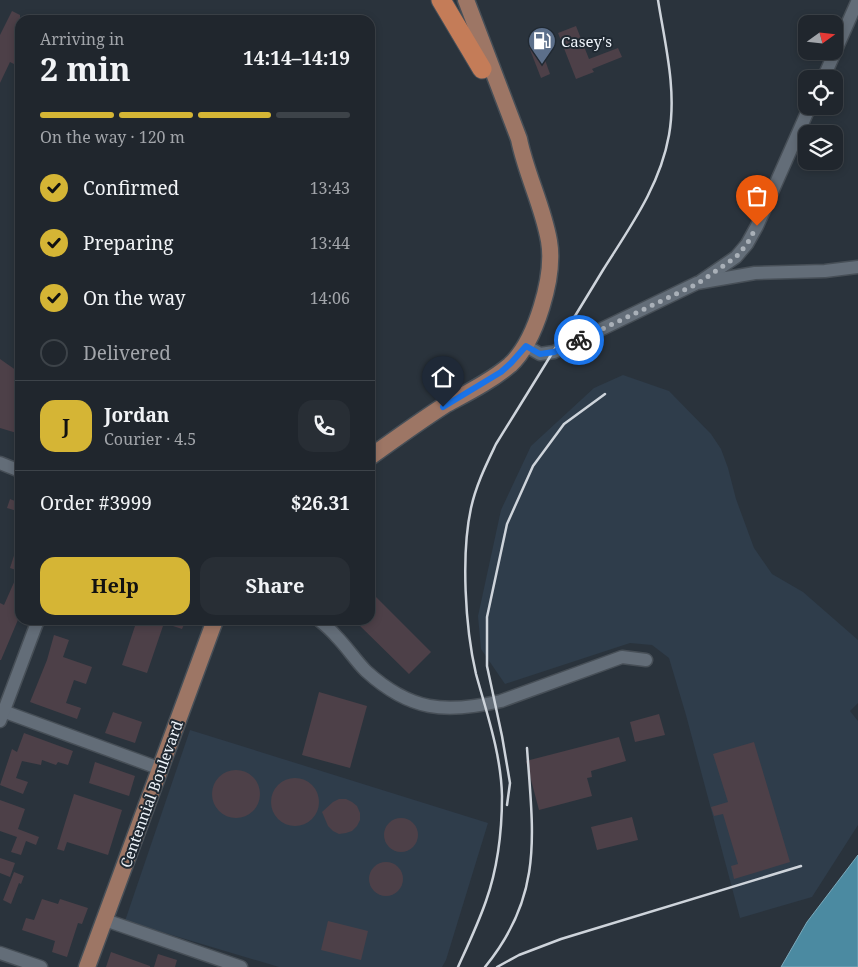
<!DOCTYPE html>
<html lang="en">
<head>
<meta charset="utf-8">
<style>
  :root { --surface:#20262d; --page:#282e35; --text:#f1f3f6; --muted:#a2a5aa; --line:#3d4349; --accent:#d5b535 }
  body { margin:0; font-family:"Noto Serif",serif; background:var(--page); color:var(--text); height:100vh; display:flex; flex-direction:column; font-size:19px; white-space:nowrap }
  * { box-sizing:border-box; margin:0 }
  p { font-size:16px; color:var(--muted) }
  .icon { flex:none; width:28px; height:28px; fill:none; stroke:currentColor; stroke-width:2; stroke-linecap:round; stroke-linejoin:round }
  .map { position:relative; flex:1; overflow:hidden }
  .sheet { position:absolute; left:15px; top:15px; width:360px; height:610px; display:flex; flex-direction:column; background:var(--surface); border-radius:15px; box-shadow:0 2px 8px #0003,0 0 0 1px var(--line) }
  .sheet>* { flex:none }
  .needle { width:32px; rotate:75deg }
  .fabs { position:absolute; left:798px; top:15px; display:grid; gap:10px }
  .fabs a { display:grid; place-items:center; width:45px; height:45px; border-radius:10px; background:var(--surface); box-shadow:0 2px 8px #0003,0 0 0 1px var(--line); font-size:25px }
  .pin { position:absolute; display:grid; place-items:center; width:42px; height:42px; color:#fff; margin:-51px -21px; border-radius:50% 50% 50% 0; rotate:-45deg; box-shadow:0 0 5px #0007 }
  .pin .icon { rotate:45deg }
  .courier { position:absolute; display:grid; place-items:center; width:50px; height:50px; margin:-25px; border:4px solid #1a73e8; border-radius:50%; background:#fff; color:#222; box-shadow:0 1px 6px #0007 }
  .overview em { font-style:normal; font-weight:700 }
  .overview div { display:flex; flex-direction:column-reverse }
  .overview { display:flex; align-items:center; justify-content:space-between; height:85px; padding:0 25px }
  h1 { font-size:32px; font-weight:700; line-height:38px }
  .bar { display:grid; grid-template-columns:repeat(4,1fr); gap:8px 5px; align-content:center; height:60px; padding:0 25px }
  .bar i { height:6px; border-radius:4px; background:var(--line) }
  .bar .active { background:var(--accent) }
  .bar p { grid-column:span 4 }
  .line { display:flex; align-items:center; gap:12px; padding:0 25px; border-top:1px solid var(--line) }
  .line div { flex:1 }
  .round { display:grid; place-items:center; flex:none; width:52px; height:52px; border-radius:15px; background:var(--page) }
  ol { padding:0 25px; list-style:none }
  li { display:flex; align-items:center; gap:15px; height:55px }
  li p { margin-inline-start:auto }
  li .icon { padding:5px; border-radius:50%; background:var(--accent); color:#111; stroke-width:4 }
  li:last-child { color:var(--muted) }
  li i { width:28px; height:28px; border:2px solid var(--line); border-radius:50% }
  .primary-button { display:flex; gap:10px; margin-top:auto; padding:10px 25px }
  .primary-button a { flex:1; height:58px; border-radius:15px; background:var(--accent); color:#111; font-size:20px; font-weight:700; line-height:58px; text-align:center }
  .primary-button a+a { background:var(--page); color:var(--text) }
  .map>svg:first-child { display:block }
  .built { fill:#2f3d4b }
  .water { fill:#4b8aa1; stroke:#7caabc }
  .building { fill:#4d4048 }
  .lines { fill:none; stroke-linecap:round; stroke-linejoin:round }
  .minor-casing { stroke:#474f57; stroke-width:15 }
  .major-casing { stroke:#474f57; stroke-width:19 }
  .highway-casing { stroke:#474f57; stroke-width:21 }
  .minor { stroke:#636d78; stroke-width:12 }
  .major { stroke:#9d7665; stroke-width:16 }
  .highway { stroke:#c47c58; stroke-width:19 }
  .rail { stroke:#ced4db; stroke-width:2.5 }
  .done { stroke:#a9b0b8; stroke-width:5; stroke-dasharray:0 9 }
  .route { stroke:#1a73e8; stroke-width:6 }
  .labels { text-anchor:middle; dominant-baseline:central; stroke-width:4; stroke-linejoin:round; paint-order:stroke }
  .poi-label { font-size:15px; fill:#eef4fa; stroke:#202932; text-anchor:start }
  .street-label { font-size:15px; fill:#eef4fa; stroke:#202932 }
</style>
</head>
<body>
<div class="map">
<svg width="858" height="967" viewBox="0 0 858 967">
  <rect width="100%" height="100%" fill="#2a333c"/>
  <!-- built -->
  <g class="built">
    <path d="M 623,375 L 669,391 L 711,434 L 721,449 L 728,468 L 736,499 L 754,548 L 772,574 L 803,592 L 858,640 L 858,703 L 850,711 L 858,721 L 858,825 L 812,897 L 740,918 L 686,715 L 669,658 L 652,645 L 630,643 L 505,684 L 481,649 L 478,616 L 501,510 L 531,446 L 594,388 Z"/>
    <path d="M 190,730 L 488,823 L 446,960 L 442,967 L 279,967 L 125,921 Z"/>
  </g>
  <!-- water -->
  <path class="water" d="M 858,855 L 858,967 L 781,967 L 807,922 Z"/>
  <!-- building -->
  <g class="building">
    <path d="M 12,11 L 20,15 L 20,67 L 10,62 L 0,83 L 0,35 Z"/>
    <path d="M 576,26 L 589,59 L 618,48 L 622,57 L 592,69 L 594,72 L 576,79 L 558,33 Z"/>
    <path d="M 539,43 L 550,74 L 541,78 L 529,47 Z"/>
    <path d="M 0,359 L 20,373 L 20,434 L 0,428 Z"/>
    <path d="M 10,499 L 20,503 L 20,512 L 7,508 Z"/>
    <path d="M 19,540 L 20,615 L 1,660 L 0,660 L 0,603 L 4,605 L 19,571 L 10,568 Z"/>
    <path d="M 370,591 L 431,652 L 409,674 L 354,620 L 370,620 Z"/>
    <path d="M 137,620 L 156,625 L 158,620 L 186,620 L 182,629 L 164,623 L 147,673 L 122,665 Z"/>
    <path d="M 54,635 L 69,640 L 63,657 L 92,667 L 86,684 L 74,680 L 66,703 L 81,708 L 77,719 L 30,702 L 47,660 Z"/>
    <path d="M 319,692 L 367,706 L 350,768 L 302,755 Z"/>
    <path d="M 113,712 L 142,722 L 135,743 L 105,733 Z"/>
    <path d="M 659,714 L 665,735 L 635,742 L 630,722 Z"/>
    <path d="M 24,733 L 73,751 L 68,765 L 58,762 L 56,765 L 42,760 L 41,765 L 22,761 L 16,778 L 28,782 L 23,794 L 0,785 L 12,749 L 17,752 Z"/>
    <path d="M 619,737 L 626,761 L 591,771 L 592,777 L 587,778 L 592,796 L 539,810 L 526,761 Z"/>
    <path d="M 754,742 L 790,862 L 734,879 L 731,866 L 738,864 L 723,814 L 714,816 L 711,807 L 728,802 L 713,754 Z"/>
    <path d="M 95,762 L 135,776 L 129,796 L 89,783 Z"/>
    <circle cx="236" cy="794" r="24"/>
    <circle cx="295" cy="802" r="24"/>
    <path d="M 74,794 L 122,810 L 108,855 L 67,842 L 64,851 L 57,849 Z"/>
    <path d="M 339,799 L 346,799 L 352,802 L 357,806 L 360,813 L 360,820 L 357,826 L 352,831 L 346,833 L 339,834 L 333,831 L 328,826 L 322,812 L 333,802 Z"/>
    <path d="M 0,800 L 25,809 L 18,829 L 39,837 L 36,845 L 26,841 L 21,855 L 11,852 L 17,837 L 0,831 Z"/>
    <path d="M 632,817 L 638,840 L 597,850 L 591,827 Z"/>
    <circle cx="401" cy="835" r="17"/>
    <path d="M 0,858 L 15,863 L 10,877 L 0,873 Z"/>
    <circle cx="386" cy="879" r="17"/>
    <path d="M 14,872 L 24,876 L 21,884 L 19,883 L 11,904 L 3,900 Z"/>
    <path d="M 42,899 L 58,904 L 60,899 L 88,908 L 82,924 L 78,923 L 67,957 L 52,952 L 55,941 L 22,930 L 26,918 L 34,920 Z"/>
    <path d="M 328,921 L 368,931 L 361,960 L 321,950 Z"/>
    <path d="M 111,952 L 150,966 L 150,967 L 106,967 Z"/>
    <path d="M 158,954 L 177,960 L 175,967 L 154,967 Z"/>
  </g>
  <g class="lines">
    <defs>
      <g id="minor">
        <path d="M 823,79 L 858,0"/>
        <path d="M 701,281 L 736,257 L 747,244 L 757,226 L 810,106"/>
        <path d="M 526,346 L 540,354 L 554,352 L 697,283 L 755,273 L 825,271 L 858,267"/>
        <path d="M 0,463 L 20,471"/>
        <path d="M 319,620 C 325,625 331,630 336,636 C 347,647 355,660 366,671 C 410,711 445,714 501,701 L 622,657 L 646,660"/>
        <path d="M 0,710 L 161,769"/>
        <path d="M 0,721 L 38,620"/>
        <path d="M 105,920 L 241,967"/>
        <path d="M 0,953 L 41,967"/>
      </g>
      <g id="major">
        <path d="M 370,457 C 395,439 420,421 445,405 C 467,393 491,381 510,365 C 536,341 555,276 549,241 C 543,206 526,174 519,139 L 466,0"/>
        <path d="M 87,967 L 215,620"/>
      </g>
      <path id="highway" d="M 441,0 L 482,69"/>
    </defs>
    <!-- minor casing -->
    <use href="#minor" class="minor-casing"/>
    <!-- major casing -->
    <use href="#major" class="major-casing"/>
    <!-- highway casing -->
    <use href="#highway" class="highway-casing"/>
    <!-- minor -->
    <use href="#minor" class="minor"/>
    <!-- major -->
    <use href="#major" class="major"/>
    <!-- highway -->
    <use href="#highway" class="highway"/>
    <!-- rail -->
    <g class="rail">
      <path d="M 507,805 L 510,783 L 502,736 L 487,666 L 487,617 L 507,524 L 533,466 L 564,424 L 605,394"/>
      <path d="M 458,967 C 468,945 478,924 486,901 C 498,867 502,831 502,796 C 501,754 487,714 476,674 C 465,627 461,554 471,508 C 476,485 486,465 496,444 C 532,386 568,328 603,270 C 630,227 660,186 669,135 C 677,90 665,44 658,0"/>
      <path d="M 485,967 C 544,895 533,834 527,748"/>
      <path d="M 497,967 L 519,955 L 561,939 L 801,866"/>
    </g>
  </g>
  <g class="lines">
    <!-- done -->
    <path class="done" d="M 579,340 L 697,284 L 736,257 L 747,244 L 757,226"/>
    <!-- route -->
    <path class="route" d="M 443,407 L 501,372 L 511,363 L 526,346 L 540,354 L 554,352 L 579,340"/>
  </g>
  <!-- icons -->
  <defs>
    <symbol id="fuel-pin" viewBox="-11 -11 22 30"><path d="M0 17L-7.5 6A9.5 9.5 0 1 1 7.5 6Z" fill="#5c6f8a" stroke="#202932"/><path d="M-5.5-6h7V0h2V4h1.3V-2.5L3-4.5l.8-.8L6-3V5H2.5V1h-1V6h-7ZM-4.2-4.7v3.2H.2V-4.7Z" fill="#fff"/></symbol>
  </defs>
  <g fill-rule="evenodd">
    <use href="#fuel-pin" x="526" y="25" width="32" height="43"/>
  </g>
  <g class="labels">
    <!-- poi labels -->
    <g class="poi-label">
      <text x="561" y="41">Casey's</text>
    </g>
    <!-- street labels -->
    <g class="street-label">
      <text transform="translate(151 794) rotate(-70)">Centennial Boulevard</text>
    </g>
  </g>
</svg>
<div class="fabs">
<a><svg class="needle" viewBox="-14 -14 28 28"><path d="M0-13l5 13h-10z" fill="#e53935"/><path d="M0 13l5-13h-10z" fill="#a2a5aa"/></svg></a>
<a><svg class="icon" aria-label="locate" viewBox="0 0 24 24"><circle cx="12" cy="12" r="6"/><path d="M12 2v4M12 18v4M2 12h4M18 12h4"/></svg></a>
<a><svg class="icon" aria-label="layers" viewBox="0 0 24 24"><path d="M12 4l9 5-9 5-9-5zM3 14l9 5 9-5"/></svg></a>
</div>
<div class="pin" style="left:757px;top:226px;background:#ea580c"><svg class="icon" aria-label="bag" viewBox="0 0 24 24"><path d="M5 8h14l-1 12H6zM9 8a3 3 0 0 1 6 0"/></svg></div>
<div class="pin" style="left:443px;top:407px;background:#1f2937"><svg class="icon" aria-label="home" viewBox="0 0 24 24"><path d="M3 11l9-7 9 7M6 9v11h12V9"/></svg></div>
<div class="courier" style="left:579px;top:340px"><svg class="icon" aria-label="bike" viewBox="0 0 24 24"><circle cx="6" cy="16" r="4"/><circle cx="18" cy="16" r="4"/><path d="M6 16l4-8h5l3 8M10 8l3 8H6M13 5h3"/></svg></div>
<section class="sheet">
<div class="overview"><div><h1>2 min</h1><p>Arriving in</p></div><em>14:14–14:19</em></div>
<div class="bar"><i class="active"></i><i class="active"></i><i class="active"></i><i></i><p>On the way · 120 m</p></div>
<ol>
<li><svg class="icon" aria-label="check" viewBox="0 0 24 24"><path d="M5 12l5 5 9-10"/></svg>Confirmed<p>13:43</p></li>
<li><svg class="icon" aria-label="check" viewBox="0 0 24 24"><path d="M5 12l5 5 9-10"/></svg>Preparing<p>13:44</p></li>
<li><svg class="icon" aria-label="check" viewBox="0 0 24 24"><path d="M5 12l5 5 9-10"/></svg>On the way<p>14:06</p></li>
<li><i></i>Delivered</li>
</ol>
<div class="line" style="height:90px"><b class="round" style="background:var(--accent);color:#111">J</b><div><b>Jordan</b><p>Courier · 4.5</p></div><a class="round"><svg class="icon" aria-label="phone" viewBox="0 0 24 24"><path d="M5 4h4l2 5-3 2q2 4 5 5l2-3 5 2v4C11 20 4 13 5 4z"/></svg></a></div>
<div class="line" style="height:65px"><div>Order #3999</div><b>$26.31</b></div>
<div class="primary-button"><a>Help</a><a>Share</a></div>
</section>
</div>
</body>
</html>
